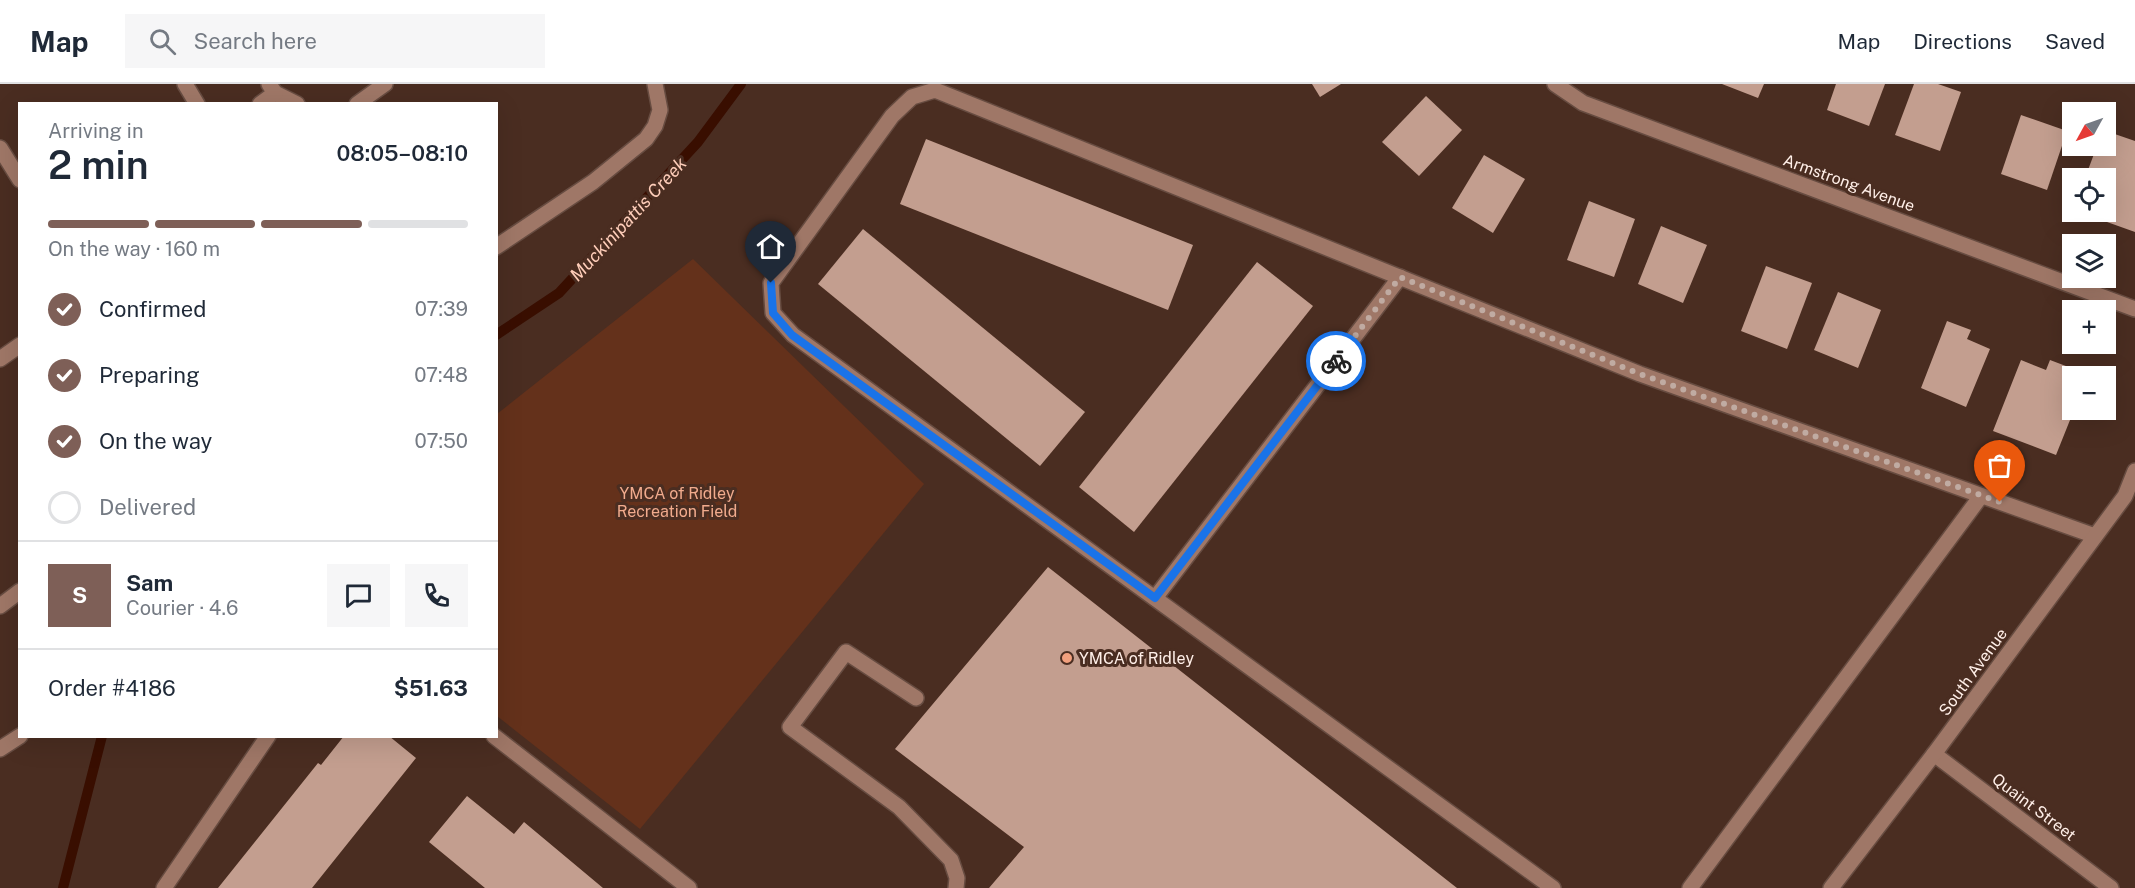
<!DOCTYPE html>
<html lang="en">
<head>
<meta charset="utf-8">
<style>
  :root { --surface:#fff; --page:#f6f6f7; --text:#1f2937; --muted:#747a83; --line:#e0e1e3; --accent:#7e5f57 }
  body { margin:0; font-family:"Public Sans",sans-serif; background:var(--page); color:var(--text); height:100vh; display:flex; flex-direction:column; font-size:22px; white-space:nowrap }
  * { box-sizing:border-box; margin:0 }
  p { font-size:20px; color:var(--muted) }
  .icon { flex:none; width:33px; height:33px; fill:none; stroke:currentColor; stroke-width:2; stroke-linecap:round; stroke-linejoin:round }
  .map { position:relative; flex:1; overflow:hidden }
  .drawer { position:absolute; left:18px; top:18px; width:480px; height:636px; display:flex; flex-direction:column; background:var(--surface); border-radius:0px; box-shadow:0 6px 24px #0002 }
  .drawer>* { flex:none }
  .needle { width:39px; rotate:230deg }
  .controls { position:absolute; left:2062px; top:18px; display:grid; gap:12px }
  .controls a { display:grid; place-items:center; width:54px; height:54px; border-radius:0px; background:var(--surface); box-shadow:0 6px 24px #0002; font-size:30px }
  .pin { position:absolute; display:grid; place-items:center; width:51px; height:51px; color:#fff; margin:-62px -26px; border-radius:50% 50% 50% 0; rotate:-45deg; box-shadow:0 0 6px #0007 }
  .pin .icon { rotate:45deg }
  .courier { position:absolute; display:grid; place-items:center; width:60px; height:60px; margin:-30px; border:4px solid #1a73e8; border-radius:50%; background:#fff; color:#222; box-shadow:0 2px 8px #0007 }
  .headline em { font-style:normal; font-weight:600 }
  .headline div { display:flex; flex-direction:column-reverse }
  .headline { display:flex; align-items:center; justify-content:space-between; height:102px; padding:0 30px }
  h1 { font-size:39px; font-weight:600; line-height:45px }
  .bar { display:grid; grid-template-columns:repeat(4,1fr); gap:9px 6px; align-content:center; height:72px; padding:0 30px }
  .bar i { height:8px; border-radius:4px; background:var(--line) }
  .bar .selected { background:var(--accent) }
  .bar p { grid-column:span 4 }
  .line { display:flex; align-items:center; gap:15px; padding:0 30px; border-top:2px solid var(--line) }
  .line div { flex:1 }
  .round { display:grid; place-items:center; flex:none; width:63px; height:63px; border-radius:0px; background:var(--page) }
  ol { padding:0 30px; list-style:none }
  li { display:flex; align-items:center; gap:18px; height:66px }
  li p { margin-inline-start:auto }
  li .icon { padding:6px; border-radius:50%; background:var(--accent); color:#fff; stroke-width:4 }
  li:last-child { color:var(--muted) }
  li i { width:33px; height:33px; border:3px solid var(--line); border-radius:50% }
  header { display:flex; align-items:center; gap:36px; box-sizing:border-box; height:84px; padding:0 30px; background:var(--surface); border-bottom:2px solid var(--line) }
  header strong { font-size:28px }
  nav { display:flex; gap:33px; margin-inline-start:auto; font-size:21px }
  .search { width:420px; height:54px; background:var(--page); display:flex; align-items:center; gap:15px; box-sizing:border-box; padding:0 21px; border-radius:0px; color:var(--muted); font-size:22px }
  .map>svg:first-child { display:block }
  .green { fill:#64311b }
  .lines { fill:none; stroke-linecap:round; stroke-linejoin:round }
  .stream { stroke:#390e00; stroke-width:10 }
  .building { fill:#c39e8f }
  .minor-casing { stroke:#674c41; stroke-width:18 }
  .minor { stroke:#9f7767; stroke-width:15 }
  .done { stroke:#c0aba2; stroke-width:6; stroke-dasharray:0 10.8 }
  .route { stroke:#1a73e8; stroke-width:8 }
  .poi-dot { fill:#f2a07e; stroke:#4a2d21; stroke-width:2 }
  .labels { text-anchor:middle; dominant-baseline:central; stroke-width:6; stroke-linejoin:round; paint-order:stroke }
  .street-label { font-size:16px; fill:#ffefe8; stroke:#4a2d21 }
  .park-label { font-size:16px; fill:#f1ab8d; stroke:#4a2d21 }
  .poi-label { font-size:16px; fill:#ffefe8; stroke:#4a2d21; text-anchor:start }
  .water-label { font-size:18px; font-style:italic; fill:#fecdb9; stroke:#4a2d21 }
</style>
</head>
<body>
<header>
<strong>Map</strong>
<div class="search"><svg class="icon" aria-label="search" viewBox="0 0 24 24"><circle cx="10" cy="10" r="6"/><path d="M15 15l6 6"/></svg>Search here</div>
<nav><a>Map</a><a>Directions</a><a>Saved</a></nav>
</header>
<div class="map">
<svg width="2135" height="804" viewBox="0 0 2135 804">
  <rect width="100%" height="100%" fill="#4a2d21"/>
  <!-- green -->
  <path class="green" d="M 693,175 L 924,400 L 640,745 L 497,632 L 497,330 Z"/>
  <g class="lines">
    <!-- stream -->
    <g class="stream">
      <path d="M 496,251 L 559,209 L 698,58 L 741,0"/>
      <path d="M 63,804 L 102,652"/>
    </g>
  </g>
  <!-- building -->
  <g class="building">
    <path d="M 1312,0 L 1341,0 L 1320,13 Z"/>
    <path d="M 1722,0 L 1764,0 L 1758,14 Z"/>
    <path d="M 1836,0 L 1885,0 L 1869,42 L 1827,26 Z"/>
    <path d="M 1914,0 L 1938,0 L 1961,8 L 1940,67 L 1895,51 Z"/>
    <path d="M 1426,12 L 1462,46 L 1419,92 L 1382,58 Z"/>
    <path d="M 2021,31 L 2067,47 L 2047,106 L 2001,90 Z"/>
    <path d="M 2106,47 L 2135,57 L 2135,148 L 2107,138 L 2110,130 L 2106,129 L 2106,94 L 2085,94 L 2097,62 L 2106,62 Z"/>
    <path d="M 926,55 L 1193,161 L 1168,226 L 900,120 Z"/>
    <path d="M 1484,71 L 1525,95 L 1493,149 L 1452,124 Z"/>
    <path d="M 1589,117 L 1635,135 L 1614,193 L 1567,176 Z"/>
    <path d="M 1661,142 L 1707,161 L 1683,219 L 1638,200 Z"/>
    <path d="M 863,145 L 1085,328 L 1040,382 L 818,200 Z"/>
    <path d="M 1257,178 L 1313,222 L 1134,448 L 1079,403 Z"/>
    <path d="M 1766,182 L 1812,199 L 1787,265 L 1741,247 Z"/>
    <path d="M 1838,208 L 1881,226 L 1858,284 L 1814,266 Z"/>
    <path d="M 1947,237 L 1971,246 L 1967,255 L 1990,265 L 1966,323 L 1921,304 Z"/>
    <path d="M 2021,276 L 2046,286 L 2050,276 L 2087,290 L 2086,292 L 2073,292 L 2074,326 L 2056,371 L 1993,347 Z"/>
    <path d="M 1048,483 L 1457,804 L 989,804 L 1024,763 L 895,665 Z"/>
    <path d="M 344,652 L 389,652 L 416,674 L 312,804 L 218,804 L 318,679 L 321,681 Z"/>
    <path d="M 467,712 L 514,750 L 524,738 L 603,804 L 485,804 L 429,758 Z"/>
  </g>
  <g class="lines">
    <defs>
      <g id="minor">
        <path d="M 185,0 L 197,20"/>
        <path d="M 269,0 L 275,9 L 297,20"/>
        <path d="M 1555,0 L 1583,19 L 2135,225"/>
        <path d="M 260,20 L 275,9"/>
        <path d="M 357,20 L 385,0"/>
        <path d="M 0,64 L 20,96"/>
        <path d="M 496,163 L 593,98 L 646,55 L 655,42 L 660,26 L 655,0"/>
        <path d="M 0,275 L 20,261"/>
        <path d="M 1155,514 L 1400,193"/>
        <path d="M 0,522 L 20,507"/>
        <path d="M 916,614 L 846,568 L 790,643 L 899,723 L 951,776 L 957,794 L 956,804"/>
        <path d="M 494,652 L 689,804"/>
        <path d="M 0,665 L 20,652"/>
        <path d="M 1934,670 L 2111,804"/>
        <path d="M 164,804 L 268,652"/>
        <path d="M 1553,804 L 793,251 L 773,229 L 771,199 L 892,32 L 912,13 L 935,6 L 1640,290 L 2095,452"/>
        <path d="M 1690,804 L 1981,412"/>
        <path d="M 1831,804 L 1934,670 L 2125,412 L 2135,387"/>
      </g>
    </defs>
    <!-- minor casing -->
    <use href="#minor" class="minor-casing"/>
    <!-- minor -->
    <use href="#minor" class="minor"/>
  </g>
  <g class="lines">
    <!-- done -->
    <path class="done" d="M 1336,277 L 1400,193 L 1640,290 L 2000,418"/>
    <!-- route -->
    <path class="route" d="M 771,199 L 773,229 L 792,251 L 1155,514 L 1336,277"/>
  </g>
  <!-- markers -->
  <circle class="poi-dot" cx="1067" cy="574" r="6"/>
  <g class="labels">
    <!-- street labels -->
    <g class="street-label">
      <text transform="translate(1849 99) rotate(20)">Armstrong Avenue</text>
      <text transform="translate(1973 588) rotate(-54)">South Avenue</text>
      <text transform="translate(2034 723) rotate(37)">Quaint Street</text>
    </g>
    <!-- park labels -->
    <g class="park-label">
      <text x="677" y="409">YMCA of Ridley<tspan x="677" dy="18">Recreation Field</tspan></text>
    </g>
    <!-- poi labels -->
    <g class="poi-label">
      <text x="1079" y="574">YMCA of Ridley</text>
    </g>
    <!-- water labels -->
    <g class="water-label">
      <text transform="translate(628 135) rotate(-47)">Muckinipattis Creek</text>
    </g>
  </g>
</svg>
<div class="controls">
<a><svg class="needle" viewBox="-14 -14 28 28"><path d="M0-13l5 13h-10z" fill="#e53935"/><path d="M0 13l5-13h-10z" fill="#747a83"/></svg></a>
<a><svg class="icon" aria-label="locate" viewBox="0 0 24 24"><circle cx="12" cy="12" r="6"/><path d="M12 2v4M12 18v4M2 12h4M18 12h4"/></svg></a>
<a><svg class="icon" aria-label="layers" viewBox="0 0 24 24"><path d="M12 4l9 5-9 5-9-5zM3 14l9 5 9-5"/></svg></a>
<a>+</a>
<a>−</a>
</div>
<div class="pin" style="left:2000px;top:418px;background:#ea580c"><svg class="icon" aria-label="bag" viewBox="0 0 24 24"><path d="M5 8h14l-1 12H6zM9 8a3 3 0 0 1 6 0"/></svg></div>
<div class="pin" style="left:771px;top:199px;background:#1f2937"><svg class="icon" aria-label="home" viewBox="0 0 24 24"><path d="M3 11l9-7 9 7M6 9v11h12V9"/></svg></div>
<div class="courier" style="left:1336px;top:277px"><svg class="icon" aria-label="bike" viewBox="0 0 24 24"><circle cx="6" cy="16" r="4"/><circle cx="18" cy="16" r="4"/><path d="M6 16l4-8h5l3 8M10 8l3 8H6M13 5h3"/></svg></div>
<section class="drawer">
<div class="headline"><div><h1>2 min</h1><p>Arriving in</p></div><em>08:05–08:10</em></div>
<div class="bar"><i class="selected"></i><i class="selected"></i><i class="selected"></i><i></i><p>On the way · 160 m</p></div>
<ol>
<li><svg class="icon" aria-label="check" viewBox="0 0 24 24"><path d="M5 12l5 5 9-10"/></svg>Confirmed<p>07:39</p></li>
<li><svg class="icon" aria-label="check" viewBox="0 0 24 24"><path d="M5 12l5 5 9-10"/></svg>Preparing<p>07:48</p></li>
<li><svg class="icon" aria-label="check" viewBox="0 0 24 24"><path d="M5 12l5 5 9-10"/></svg>On the way<p>07:50</p></li>
<li><i></i>Delivered</li>
</ol>
<div class="line" style="height:108px"><b class="round" style="background:var(--accent);color:#fff">S</b><div><b>Sam</b><p>Courier · 4.6</p></div><a class="round"><svg class="icon" aria-label="chat" viewBox="0 0 24 24"><path d="M4 5h16v11H9l-5 4z"/></svg></a><a class="round"><svg class="icon" aria-label="phone" viewBox="0 0 24 24"><path d="M5 4h4l2 5-3 2q2 4 5 5l2-3 5 2v4C11 20 4 13 5 4z"/></svg></a></div>
<div class="line" style="height:78px"><div>Order #4186</div><b>$51.63</b></div>
</section>
</div>
</body>
</html>
